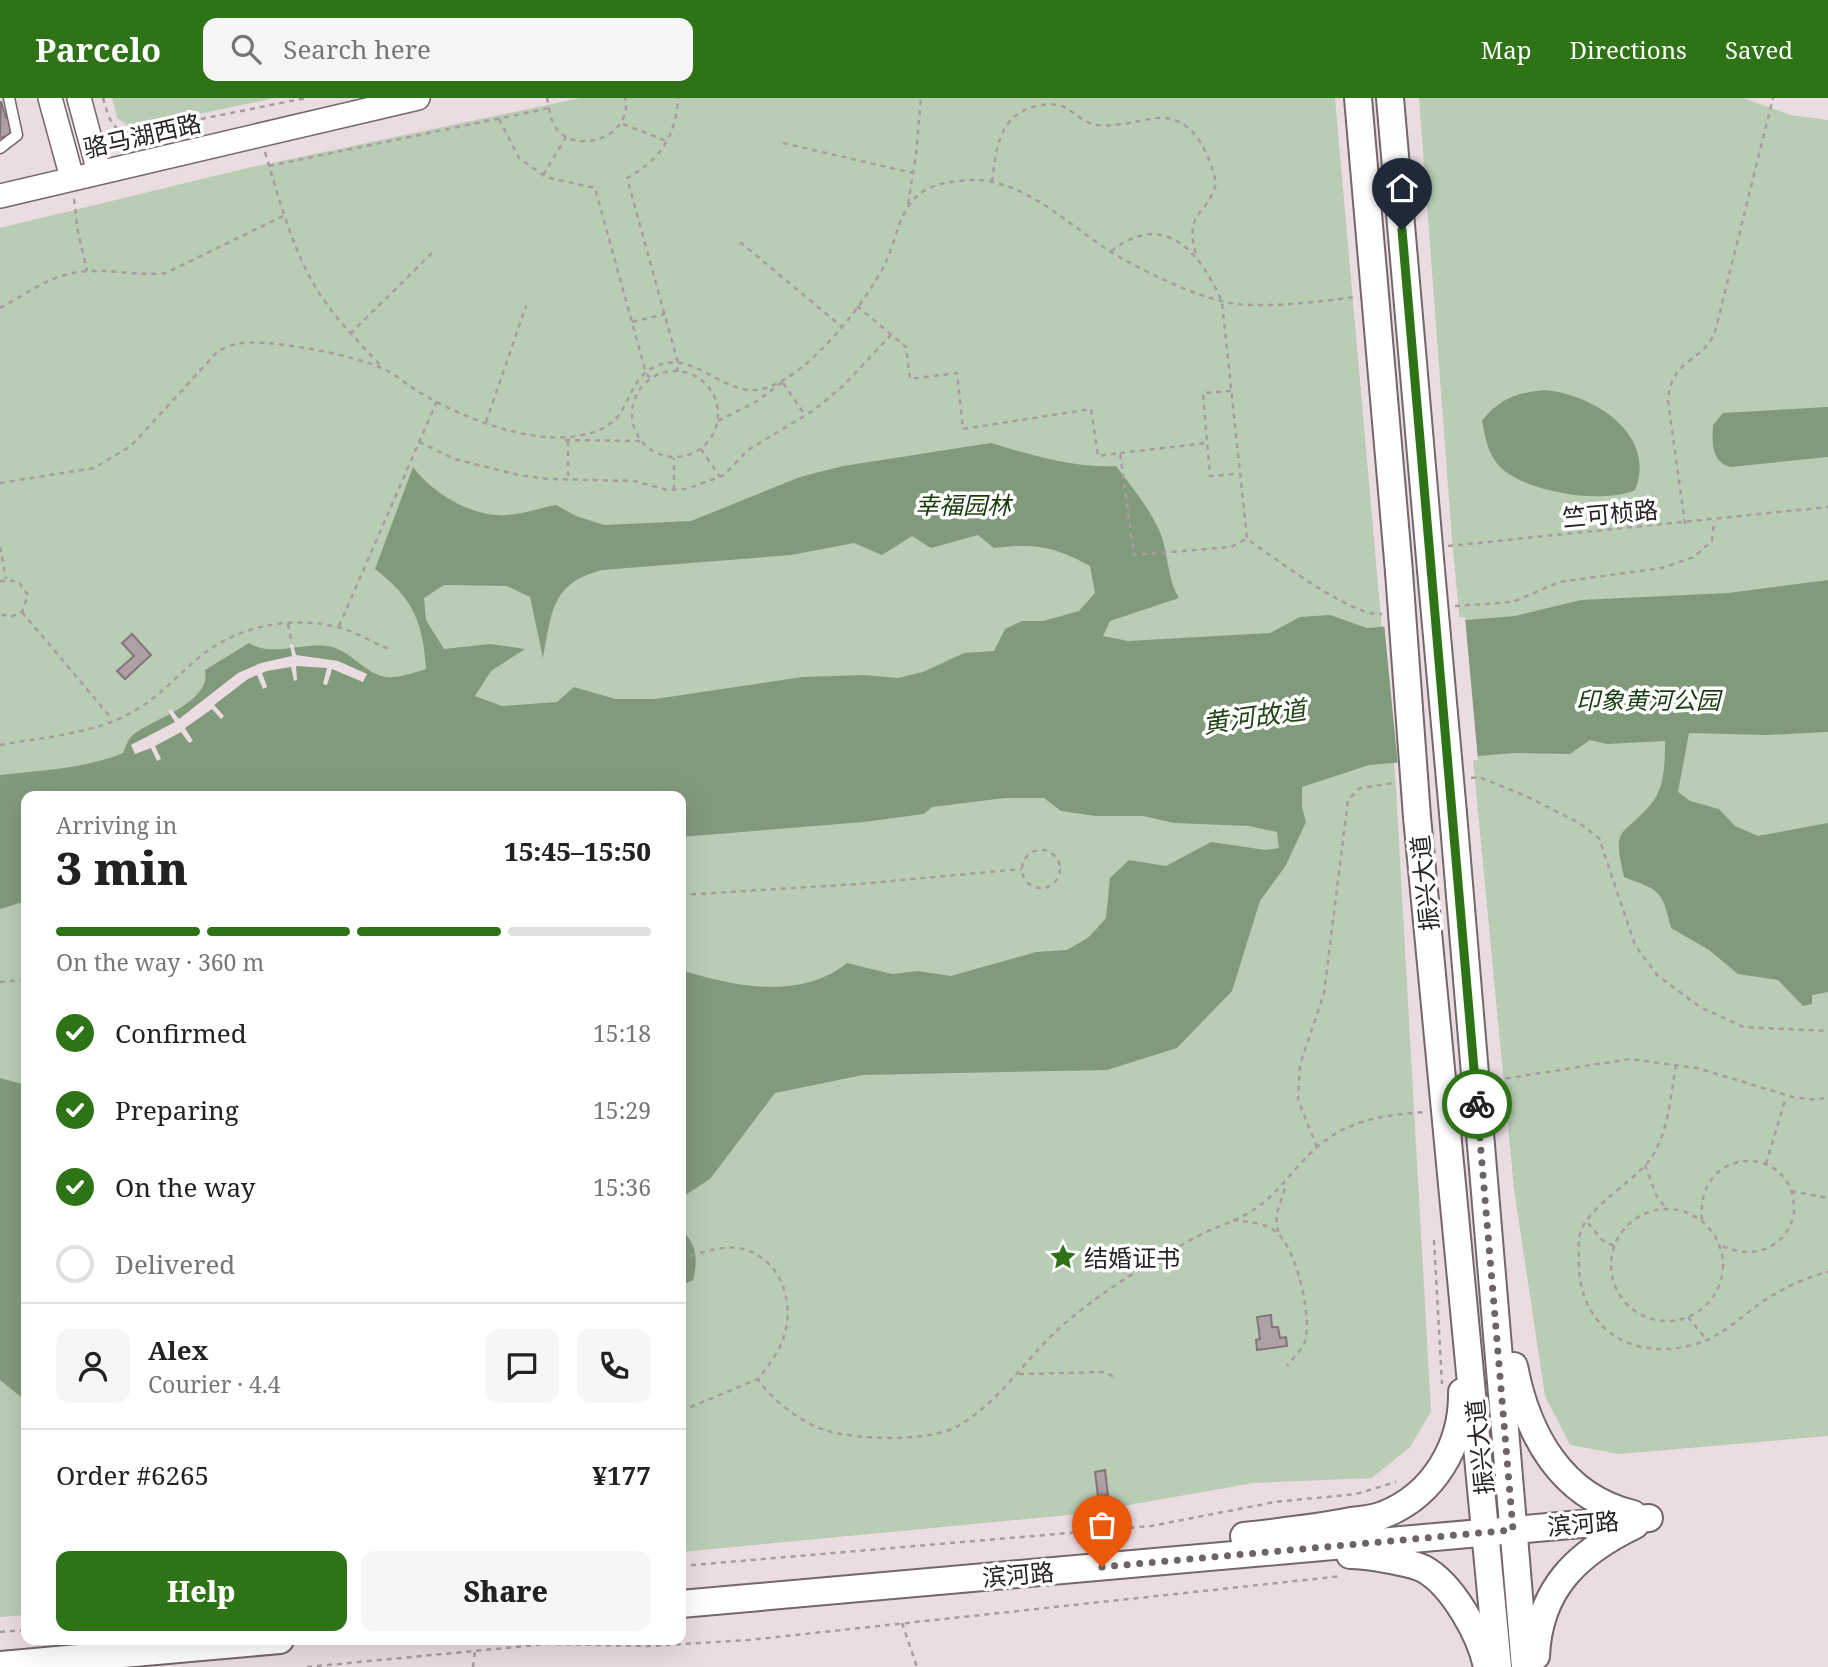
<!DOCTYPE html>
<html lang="en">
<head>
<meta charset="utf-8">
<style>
  :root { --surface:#fff; --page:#f6f6f6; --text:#222; --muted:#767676; --line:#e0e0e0; --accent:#2e7416 }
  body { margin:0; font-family:"Noto Serif","Noto Sans SC",serif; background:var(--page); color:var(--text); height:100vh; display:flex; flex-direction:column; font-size:26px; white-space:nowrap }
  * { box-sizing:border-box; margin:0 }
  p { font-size:23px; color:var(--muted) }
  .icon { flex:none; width:38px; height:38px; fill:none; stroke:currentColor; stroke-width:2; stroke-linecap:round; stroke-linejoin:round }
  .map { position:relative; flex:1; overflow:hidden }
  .panel { position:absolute; left:21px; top:693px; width:665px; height:854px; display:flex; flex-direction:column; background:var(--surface); border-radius:14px; box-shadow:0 7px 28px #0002 }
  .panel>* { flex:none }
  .pin { position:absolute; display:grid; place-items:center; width:60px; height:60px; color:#fff; margin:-72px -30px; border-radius:50% 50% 50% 0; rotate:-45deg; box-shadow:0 0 7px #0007 }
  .pin .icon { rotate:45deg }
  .courier { position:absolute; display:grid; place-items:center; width:70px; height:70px; margin:-35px; border:5px solid #2e7416; border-radius:50%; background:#fff; color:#222; box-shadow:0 2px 9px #0007 }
  .headline em { font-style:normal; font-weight:800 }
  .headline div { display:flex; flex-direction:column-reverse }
  .headline { display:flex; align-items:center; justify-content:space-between; height:119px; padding:0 35px }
  h1 { font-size:46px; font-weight:800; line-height:52px }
  .bar { display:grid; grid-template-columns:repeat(4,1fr); gap:10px 7px; align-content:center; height:84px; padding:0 35px }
  .bar i { height:9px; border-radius:5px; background:var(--line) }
  .bar .on { background:var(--accent) }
  .bar p { grid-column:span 4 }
  .line { display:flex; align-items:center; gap:18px; padding:0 35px; border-top:2px solid var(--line) }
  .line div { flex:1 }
  .round { display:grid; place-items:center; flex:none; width:74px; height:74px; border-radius:14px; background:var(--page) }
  ol { padding:0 35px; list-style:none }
  li { display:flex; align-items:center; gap:21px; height:77px }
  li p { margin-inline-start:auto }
  li .icon { padding:7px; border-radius:50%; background:var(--accent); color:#fff; stroke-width:4 }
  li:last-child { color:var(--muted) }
  li i { width:38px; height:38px; border:4px solid var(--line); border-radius:50% }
  .action { display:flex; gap:14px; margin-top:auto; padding:14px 35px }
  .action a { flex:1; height:80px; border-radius:14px; background:var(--accent); color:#fff; font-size:28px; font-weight:800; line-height:80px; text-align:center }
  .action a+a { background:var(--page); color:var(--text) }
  header { display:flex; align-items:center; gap:42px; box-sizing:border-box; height:98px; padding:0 35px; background:var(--accent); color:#fff }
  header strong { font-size:33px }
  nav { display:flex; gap:38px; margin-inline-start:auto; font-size:24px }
  .search { width:490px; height:63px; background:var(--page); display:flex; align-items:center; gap:18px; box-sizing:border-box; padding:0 24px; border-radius:14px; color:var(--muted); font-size:26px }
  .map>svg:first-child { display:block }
  .green { fill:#b9cdb5 }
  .water { fill:#829a7c; fill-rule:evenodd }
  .pier { fill:#ebdce1 }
  .building { fill:#aea0a5; stroke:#83757a; stroke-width:2 }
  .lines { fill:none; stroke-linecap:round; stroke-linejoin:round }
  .service-casing { stroke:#74676c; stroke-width:13 }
  .tertiary-casing { stroke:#74676c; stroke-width:26 }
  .secondary-casing { stroke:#74676c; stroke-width:30 }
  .path { stroke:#a89ca0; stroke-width:2.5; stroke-dasharray:5 5; stroke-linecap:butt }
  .service { stroke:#fff; stroke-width:10 }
  .tertiary { stroke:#fff; stroke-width:23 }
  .secondary { stroke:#fff; stroke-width:26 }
  .secondary-bridge-casing { stroke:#74676c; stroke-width:30; stroke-linecap:butt }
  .secondary-bridge { stroke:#fff; stroke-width:26 }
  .done { stroke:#6c6467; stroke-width:7; stroke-dasharray:0 12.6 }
  .route { stroke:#2e7416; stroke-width:9 }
  .labels { text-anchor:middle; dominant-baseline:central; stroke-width:7; stroke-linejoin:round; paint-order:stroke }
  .street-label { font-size:24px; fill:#282325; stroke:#fff }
  .park-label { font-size:24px; font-style:italic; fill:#193c0f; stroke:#fff }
  .poi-label { font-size:24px; fill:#282325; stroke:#fff; text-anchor:start }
  .water-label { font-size:26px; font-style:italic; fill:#23461a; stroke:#fff }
</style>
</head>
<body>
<header>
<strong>Parcelo</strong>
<div class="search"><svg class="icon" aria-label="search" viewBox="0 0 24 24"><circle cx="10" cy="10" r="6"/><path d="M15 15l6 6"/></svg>Search here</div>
<nav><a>Map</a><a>Directions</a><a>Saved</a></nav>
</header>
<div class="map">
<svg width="1828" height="1569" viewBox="0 0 1828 1569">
  <rect width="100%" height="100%" fill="#ebdce1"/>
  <!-- green -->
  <g class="green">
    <path d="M 112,0 L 275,0 L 132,30 L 117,20 Z"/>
    <path d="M 580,0 L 1335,0 L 1396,690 L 1431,1314 L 1410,1349 L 1372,1380 L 1253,1385 L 1079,1416 L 681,1454 L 681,698 L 26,698 L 26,1517 L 0,1519 L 0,130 L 243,71 Z"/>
    <path d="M 1419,0 L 1743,0 L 1791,17 L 1828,22 L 1828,1338 L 1619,1356 L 1570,1347 L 1545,1298 L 1514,1091 L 1452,441 Z"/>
  </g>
  <!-- water -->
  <g class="water">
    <path d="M 1545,292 C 1592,296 1658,336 1635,392 C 1604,407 1517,394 1496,364 C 1487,352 1485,338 1482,323 C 1500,300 1516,295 1545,292 Z"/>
    <path d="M 1828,309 L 1828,359 L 1730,369 C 1711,363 1712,345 1713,327 L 1723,315 Z"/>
    <path d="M 991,345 C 1030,357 1074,370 1116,368 C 1131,388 1148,408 1159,432 C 1169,454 1166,478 1179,500 L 1110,523 L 1103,538 L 1128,543 L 1270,535 L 1300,519 L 1330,517 L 1367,530 L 1515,518 L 1581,502 L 1728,495 L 1828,482 L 1828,634 L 1766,637 L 1689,635 L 1678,694 L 1690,703 L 1719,711 L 1735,728 L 1758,738 L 1828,725 L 1828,894 L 1812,897 L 1812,906 L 1803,908 L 1778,882 L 1738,876 L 1709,852 L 1671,830 C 1662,791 1660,793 1624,779 C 1612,726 1621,741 1651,706 C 1665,690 1665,663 1665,643 L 1607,646 L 1590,642 L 1570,656 L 1515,655 L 1369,667 L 1302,689 L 1302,709 L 1306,724 L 1286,767 L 1260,803 L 1232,893 L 1177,950 L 1107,972 L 863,977 L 775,995 L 710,1081 L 681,1100 L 681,872 C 733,888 800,903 847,865 L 892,876 L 918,873 L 951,878 L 1036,854 L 1067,852 L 1089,839 L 1106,820 L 1110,780 L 1129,762 L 1166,768 L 1211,744 L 1266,752 L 1279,750 L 1277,734 L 1249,728 L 1174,725 L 1143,718 L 1096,718 L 1061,713 L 1044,700 L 1005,700 L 932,709 L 924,716 L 864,724 L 681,739 L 681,698 L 26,698 L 26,803 L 0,811 L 0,677 C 41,672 85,671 123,655 C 126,648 128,640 134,636 C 154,621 212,604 205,572 L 249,545 C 271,559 301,545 327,548 C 353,551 367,582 394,579 C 405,578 416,574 426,571 C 423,524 413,500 375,471 L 413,369 C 432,395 473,420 507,417 C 523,416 540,410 556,407 L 576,418 L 604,427 L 691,423 L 800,379 L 843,368 ZM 978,437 L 994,450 C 1034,445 1054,448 1090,468 L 1095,495 L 1079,513 L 1043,523 L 1022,523 L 1005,531 L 994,553 L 964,555 L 923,574 L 898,580 L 863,577 L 802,579 L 655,601 L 615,601 L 574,589 L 557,604 L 502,608 L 475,598 L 491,573 L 525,551 L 490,546 L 444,551 L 426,522 L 424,500 L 444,487 L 507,488 L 530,499 L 543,560 C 552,514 551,485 602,472 L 791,457 L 854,445 L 882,457 L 912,438 L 931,450 Z"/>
    <path d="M 0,980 L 26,987 L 26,1303 L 0,1282 Z"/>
    <path d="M 681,1131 C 697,1147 698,1161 693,1182 L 681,1188 Z"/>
  </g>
  <!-- pier -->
  <g class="pier">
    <path d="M 1465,519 L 1478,662 L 1398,668 L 1384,525 Z"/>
    <path d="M 290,546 L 293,546 L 296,557 L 338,563 L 367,576 L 363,584 L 332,571 L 327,587 L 323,586 L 327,570 L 296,568 L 297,582 L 294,583 L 291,569 L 267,573 L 262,575 L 267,589 L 263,591 L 257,577 L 248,581 L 214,607 L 224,618 L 221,621 L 212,611 L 185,630 L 193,643 L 189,645 L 181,634 L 155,648 L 161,661 L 157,663 L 151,650 L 135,656 L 131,647 L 175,624 L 168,613 L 171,611 L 179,621 L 238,575 L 261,565 L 292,558 Z"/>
  </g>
  <!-- building -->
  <g class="building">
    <path d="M 1,3 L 6,20 L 12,18 L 15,30 L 10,32 L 11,37 L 0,40 Z"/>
    <path d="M 132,536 L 151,557 L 125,581 L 117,573 L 134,558 L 122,545 Z"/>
    <path d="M 1271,1217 L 1272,1229 L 1278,1229 L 1280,1240 L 1286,1239 L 1287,1248 L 1257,1252 L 1256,1242 L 1260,1241 L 1257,1219 Z"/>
    <path d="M 1105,1372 L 1108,1397 L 1098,1398 L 1095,1374 Z"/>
  </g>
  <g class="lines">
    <defs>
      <path id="service" d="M 0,50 L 17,37 L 9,0"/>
      <g id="tertiary">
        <path d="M 50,0 L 72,80"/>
        <path d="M 79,0 L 99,74"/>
        <path d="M 0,98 L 418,0"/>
      </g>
      <g id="secondary">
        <path d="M 1358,0 L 1399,474"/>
        <path d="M 1390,0 L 1431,472"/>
        <path d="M 1453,715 L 1525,1569"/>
        <path d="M 1417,719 L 1498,1569"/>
        <path d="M 1514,1268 C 1527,1336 1561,1399 1633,1416"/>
        <path d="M 1244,1438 C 1280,1434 1316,1430 1351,1423 C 1361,1422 1374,1421 1383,1417 C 1434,1397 1463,1347 1462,1294"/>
        <path d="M 1350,1457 C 1365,1457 1410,1464 1424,1471 C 1453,1487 1481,1538 1487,1569"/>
        <path d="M 681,1506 L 1649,1420"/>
        <path d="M 1536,1558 C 1539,1491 1577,1455 1635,1427"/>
        <path d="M 0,1567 L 280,1542"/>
      </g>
    </defs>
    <!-- service casing -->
    <use href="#service" class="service-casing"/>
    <!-- tertiary casing -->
    <use href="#tertiary" class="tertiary-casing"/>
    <!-- secondary casing -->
    <use href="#secondary" class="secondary-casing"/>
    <!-- path -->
    <g class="path">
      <path d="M 103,0 C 108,17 111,34 131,35 L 306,0"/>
      <path d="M 547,0 C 549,8 550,19 554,27 C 573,60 634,39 625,0"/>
      <path d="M 499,21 L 519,60 L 546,79 L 595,90 L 646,275 L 651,281"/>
      <path d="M 623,26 L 669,44"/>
      <path d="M 783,45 L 913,75"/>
      <path d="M 265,54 C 279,100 291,148 316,190 C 334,220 359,244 382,269"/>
      <path d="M 269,68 L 550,10"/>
      <path d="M 543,77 L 566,39"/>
      <path d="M 992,84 C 996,53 998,19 1033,9 C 1043,6 1055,5 1064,9 C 1076,15 1083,25 1097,27 C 1118,29 1136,23 1156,20 C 1193,16 1210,56 1216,85 C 1209,117 1183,113 1196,156"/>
      <path d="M 74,101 L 78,134 L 87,173"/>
      <path d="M 908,106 L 916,57 L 921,0"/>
      <path d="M 740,144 L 841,228"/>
      <path d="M 1111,153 C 1165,112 1200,153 1222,204 L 1247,441 C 1275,460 1351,519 1382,516"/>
      <path d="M 857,208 L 906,249 L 910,281 L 957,275 L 963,331 L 1091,311 L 1098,358 L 1120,355 L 1134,457 L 1231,449 L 1246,441"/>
      <path d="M 0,210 C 30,194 54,174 90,173 C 115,172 140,178 166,175 L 285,117"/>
      <path d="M 632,224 L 665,216"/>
      <path d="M 350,236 L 434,153"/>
      <circle cx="675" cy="316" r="43"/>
      <path d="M 677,274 L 678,265 L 627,80 C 660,62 676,38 678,0"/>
      <path d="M 783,285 L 805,317"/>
      <path d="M 1231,293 L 1203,295 L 1210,378 L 1238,376"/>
      <path d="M 718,323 L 757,303 L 784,283"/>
      <path d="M 486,324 L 526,208"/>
      <path d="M 565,342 L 642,343"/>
      <path d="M 568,343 L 568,382"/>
      <path d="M 419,344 L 455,361 L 518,377 L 548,381 L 634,383 L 668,392 L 687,391 L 724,377 L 748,352 L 814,312 L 844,287 L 891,237"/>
      <path d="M 701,351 L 720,379"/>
      <path d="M 1120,355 L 1207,345"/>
      <path d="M 0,385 L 94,370 L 131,348 L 218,253 C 223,251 230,247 236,246 C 265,239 360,258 386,272 C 396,277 405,285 414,291 C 451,314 501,335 545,339 C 569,341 603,338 619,317 C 630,301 634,279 654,269 C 696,249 724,303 766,290 C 810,276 864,207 885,166 C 895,146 898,117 915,100 C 928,86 952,83 971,82 C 1028,80 1075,135 1123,161 C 1152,177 1189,195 1221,203 C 1253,212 1320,204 1354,199"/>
      <path d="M 674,392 L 674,360"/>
      <path d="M 1685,426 L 1668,303 C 1671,259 1702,266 1715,234 L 1773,0"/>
      <path d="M 1448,448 L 1828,409"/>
      <path d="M 0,449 L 6,481"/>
      <path d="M 0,483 L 18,483 L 28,497 L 22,514 L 10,519 L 0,516"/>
      <path d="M 1455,508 L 1513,504 L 1559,484 L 1662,470 L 1694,459 L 1712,443 L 1714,423"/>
      <path d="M 22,514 L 112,621"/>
      <path d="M 288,526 L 292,546"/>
      <path d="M 339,528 L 437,303"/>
      <path d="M 0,647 C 40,640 88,636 125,618 C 157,602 170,584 196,562 C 233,529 289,517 337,529 C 355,533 373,545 391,552"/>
      <path d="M 1471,680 L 1479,679 L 1526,698 L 1579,725 L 1599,740 L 1635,847 L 1657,877 L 1700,909 L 1744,929 L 1828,933"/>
      <circle cx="1041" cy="771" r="19"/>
      <path d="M 681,797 L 858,786 L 1022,771"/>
      <path d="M 0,884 L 26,882"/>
      <path d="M 1676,967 C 1670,999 1669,1036 1649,1063 C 1632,1084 1586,1111 1580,1136 C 1578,1144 1579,1154 1579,1163 C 1578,1227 1627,1262 1688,1248 C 1719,1242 1740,1219 1765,1202 C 1783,1190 1807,1179 1828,1174"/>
      <path d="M 1496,982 L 1630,961 L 1697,970 L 1793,999 L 1817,1002 L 1828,999"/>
      <path d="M 1317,1049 L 1298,1002 L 1300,967 L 1324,895 L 1348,702 L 1360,690 L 1394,685"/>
      <path d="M 1766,1066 L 1786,999"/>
      <path d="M 1645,1067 L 1657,1099 L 1667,1111"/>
      <path d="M 1791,1093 L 1828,1100"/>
      <circle cx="1667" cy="1167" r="56"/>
      <path d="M 1233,1122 C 1247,1124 1262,1124 1275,1133 C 1296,1148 1314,1222 1304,1246 C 1301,1253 1292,1261 1287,1268"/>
      <path d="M 1702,1122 C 1695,1045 1796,1045 1794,1113 C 1793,1125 1786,1138 1776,1145 C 1758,1158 1739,1155 1720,1147"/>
      <path d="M 1588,1125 L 1602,1142 L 1614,1148"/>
      <path d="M 1278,1134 L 1276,1118 L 1286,1087"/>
      <path d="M 1434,1142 L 1442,1286"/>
      <path d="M 681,1161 C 700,1155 724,1146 744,1151 C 780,1162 794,1201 785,1235 C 781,1252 768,1268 758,1281 C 770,1301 802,1325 825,1332 C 853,1342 929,1344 956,1329 C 1000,1305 1026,1259 1063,1227 C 1103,1192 1149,1165 1196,1139 C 1214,1129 1236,1124 1253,1112 C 1273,1100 1286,1081 1302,1064 C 1339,1023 1374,1018 1425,1014"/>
      <path d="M 1688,1219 L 1706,1241"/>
      <path d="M 1019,1276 L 1105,1274 L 1116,1280"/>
      <path d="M 681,1313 L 758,1281"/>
      <path d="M 681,1468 L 1151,1428 L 1275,1404 L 1356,1396 L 1396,1384"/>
      <path d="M 902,1525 L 917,1569"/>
      <path d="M 0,1534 L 26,1532"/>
      <path d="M 307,1569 L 547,1546 L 651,1548 L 749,1542 L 1342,1478"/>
      <path d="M 473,1569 L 475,1553"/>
    </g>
    <!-- service -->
    <use href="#service" class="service"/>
    <!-- tertiary -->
    <use href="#tertiary" class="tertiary"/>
    <!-- secondary -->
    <use href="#secondary" class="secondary"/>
    <defs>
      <g id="secondary-bridge">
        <path d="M 1431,472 L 1453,715"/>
        <path d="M 1399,474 L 1417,719"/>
      </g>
    </defs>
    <!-- secondary-bridge casing -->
    <use href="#secondary-bridge" class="secondary-bridge-casing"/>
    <!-- secondary-bridge -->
    <use href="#secondary-bridge" class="secondary-bridge"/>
  </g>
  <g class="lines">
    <!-- done -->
    <path class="done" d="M 1102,1469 L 1513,1432 L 1477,1006"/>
    <!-- route -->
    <path class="route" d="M 1402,132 L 1477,1006"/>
  </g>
  <!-- icons -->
  <defs>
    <symbol id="sight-bare" viewBox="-9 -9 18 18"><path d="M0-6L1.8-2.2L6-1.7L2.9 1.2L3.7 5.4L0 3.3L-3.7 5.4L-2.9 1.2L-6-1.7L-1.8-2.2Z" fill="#2e7416" stroke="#fff" stroke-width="2.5" paint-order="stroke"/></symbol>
  </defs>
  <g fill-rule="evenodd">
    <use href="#sight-bare" x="1044" y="1140" width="38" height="38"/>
  </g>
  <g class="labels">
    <!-- street labels -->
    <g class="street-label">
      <text transform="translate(142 37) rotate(-13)">骆马湖西路</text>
      <text transform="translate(1610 415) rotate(-5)">竺可桢路</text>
      <text transform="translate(1424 785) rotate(-96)">振兴大道</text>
      <text transform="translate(1479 1349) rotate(-96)">振兴大道</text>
      <text transform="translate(1583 1425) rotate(-5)">滨河路</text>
      <text transform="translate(1018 1476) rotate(-5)">滨河路</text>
    </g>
    <!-- park labels -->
    <g class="park-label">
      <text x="963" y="406">幸福园林</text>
      <text x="1648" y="601">印象黄河公园</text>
    </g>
    <!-- poi labels -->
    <g class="poi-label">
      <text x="1084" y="1159">结婚证书</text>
    </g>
    <!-- water labels -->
    <g class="water-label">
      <text transform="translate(1254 618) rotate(-8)">黄河故道</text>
    </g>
  </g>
</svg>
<div class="pin" style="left:1102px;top:1469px;background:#ea580c"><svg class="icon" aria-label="bag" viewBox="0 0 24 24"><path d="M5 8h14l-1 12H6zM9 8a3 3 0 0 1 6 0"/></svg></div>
<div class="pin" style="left:1402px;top:132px;background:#1f2937"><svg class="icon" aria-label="home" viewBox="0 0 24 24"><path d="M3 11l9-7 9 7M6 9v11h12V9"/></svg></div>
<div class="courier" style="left:1477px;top:1006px"><svg class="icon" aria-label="bike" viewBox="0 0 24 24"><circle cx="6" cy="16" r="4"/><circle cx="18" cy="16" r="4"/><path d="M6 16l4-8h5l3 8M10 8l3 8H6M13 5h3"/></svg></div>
<section class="panel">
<div class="headline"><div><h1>3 min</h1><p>Arriving in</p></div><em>15:45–15:50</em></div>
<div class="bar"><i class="on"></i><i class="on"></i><i class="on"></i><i></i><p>On the way · 360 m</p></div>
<ol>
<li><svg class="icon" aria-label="check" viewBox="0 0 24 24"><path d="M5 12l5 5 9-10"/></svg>Confirmed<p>15:18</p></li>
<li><svg class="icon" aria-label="check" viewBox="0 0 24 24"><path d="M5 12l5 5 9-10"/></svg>Preparing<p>15:29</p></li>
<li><svg class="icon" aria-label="check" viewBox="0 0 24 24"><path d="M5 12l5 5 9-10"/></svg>On the way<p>15:36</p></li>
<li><i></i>Delivered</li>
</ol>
<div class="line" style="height:126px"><a class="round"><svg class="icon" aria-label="person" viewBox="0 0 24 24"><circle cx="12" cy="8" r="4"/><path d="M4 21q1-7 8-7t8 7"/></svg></a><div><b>Alex</b><p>Courier · 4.4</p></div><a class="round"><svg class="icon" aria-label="chat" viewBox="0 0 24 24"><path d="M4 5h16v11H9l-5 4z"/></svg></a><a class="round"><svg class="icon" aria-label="phone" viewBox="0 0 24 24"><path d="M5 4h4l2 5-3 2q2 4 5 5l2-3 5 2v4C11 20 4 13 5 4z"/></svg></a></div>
<div class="line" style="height:91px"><div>Order #6265</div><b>¥177</b></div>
<div class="action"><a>Help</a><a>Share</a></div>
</section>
</div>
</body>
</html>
